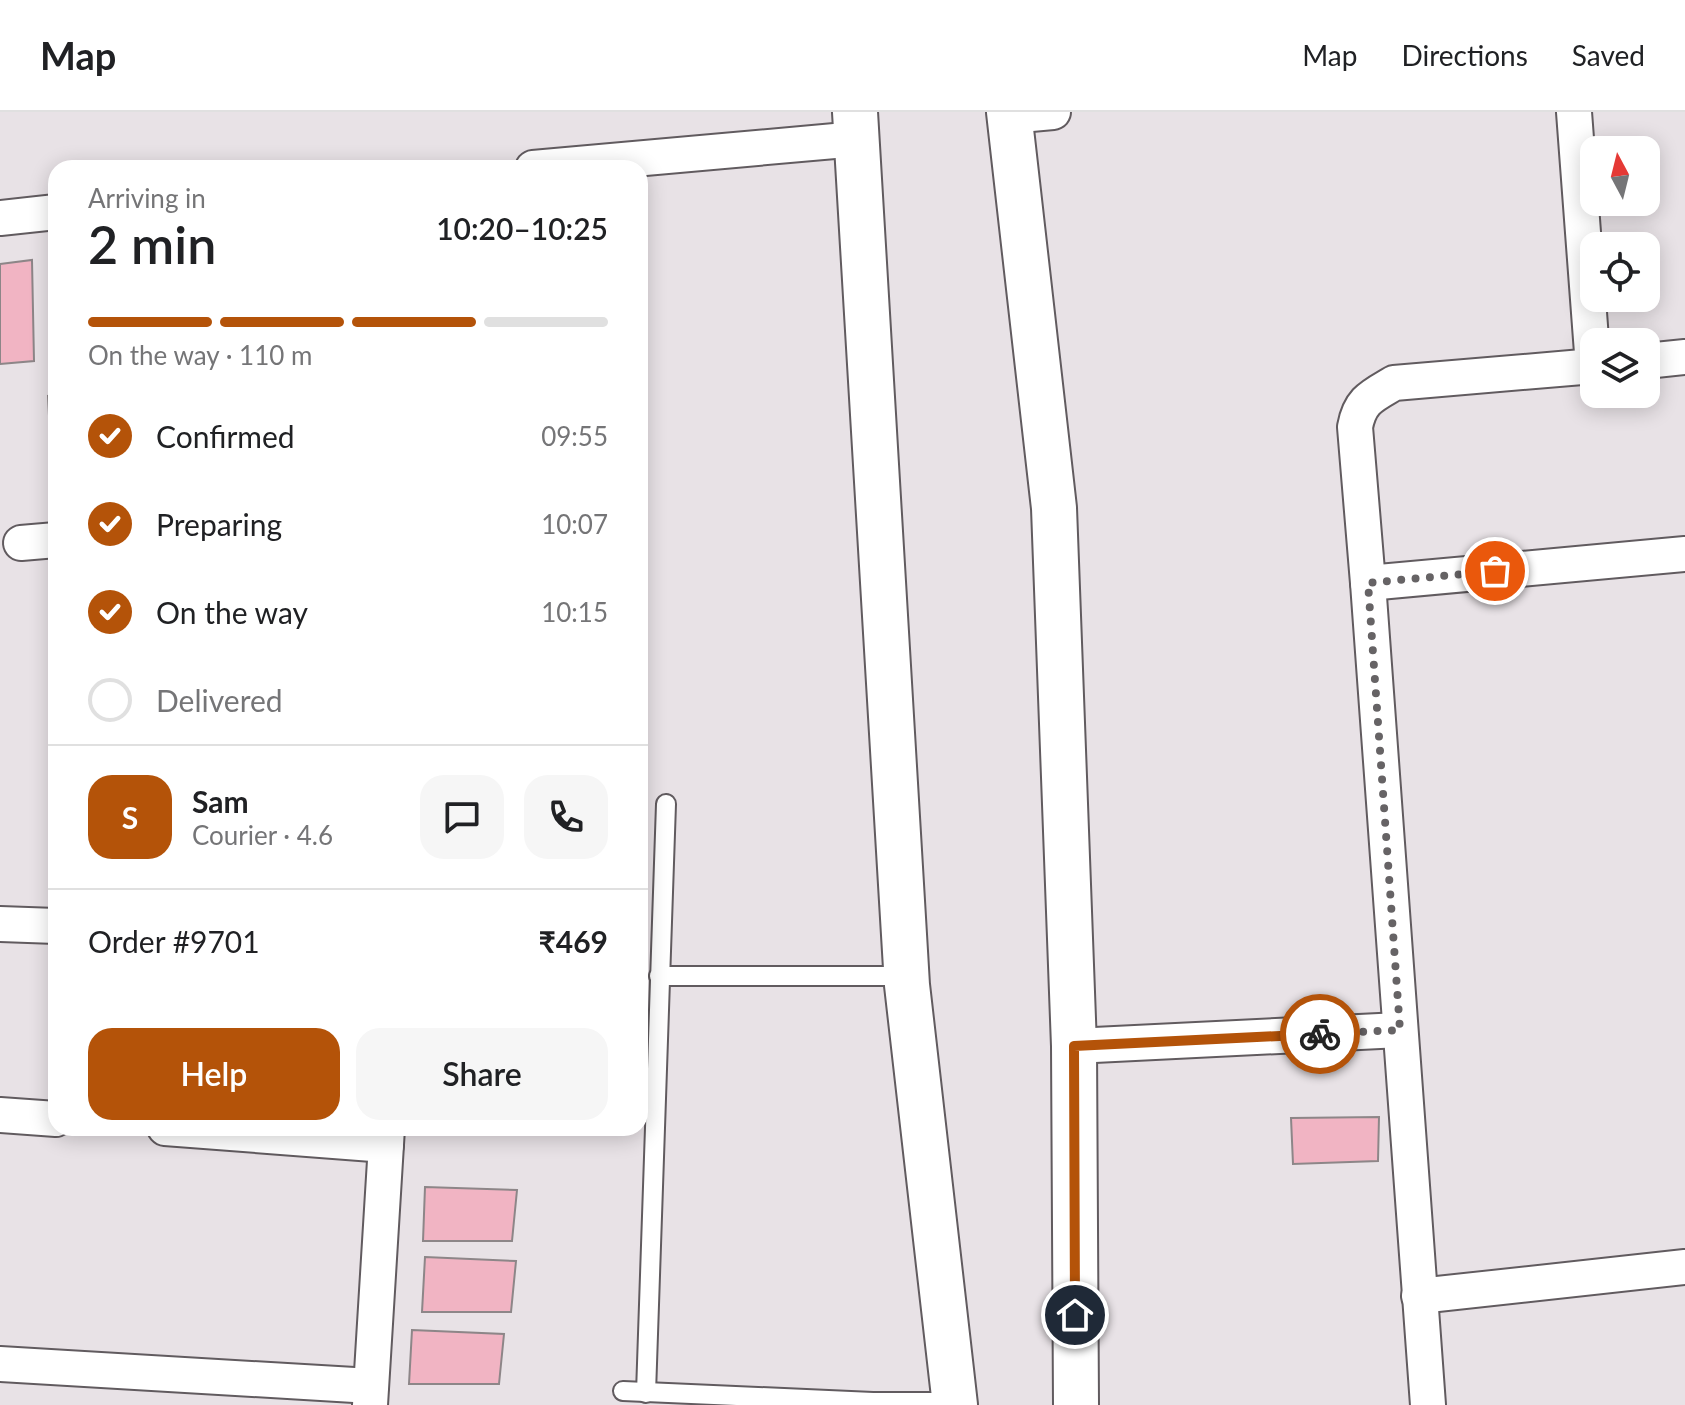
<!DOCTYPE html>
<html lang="en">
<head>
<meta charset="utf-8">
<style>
  :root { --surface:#fff; --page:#f6f6f6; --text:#202124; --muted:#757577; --line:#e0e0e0; --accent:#b45309 }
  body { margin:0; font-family:Lato,sans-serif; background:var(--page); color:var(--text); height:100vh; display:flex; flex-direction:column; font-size:30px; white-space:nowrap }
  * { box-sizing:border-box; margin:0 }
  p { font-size:26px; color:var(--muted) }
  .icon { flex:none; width:44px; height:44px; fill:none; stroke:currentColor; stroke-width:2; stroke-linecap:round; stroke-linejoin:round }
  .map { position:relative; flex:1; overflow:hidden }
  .sheet { position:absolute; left:48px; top:48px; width:600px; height:976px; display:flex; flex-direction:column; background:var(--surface); border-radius:24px; box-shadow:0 4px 20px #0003 }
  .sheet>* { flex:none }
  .needle { width:52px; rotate:353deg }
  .tools { position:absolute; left:1580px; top:24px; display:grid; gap:16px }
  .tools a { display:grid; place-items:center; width:80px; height:80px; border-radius:16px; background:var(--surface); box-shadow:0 4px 20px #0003; font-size:40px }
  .pin { position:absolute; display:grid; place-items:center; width:68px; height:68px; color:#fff; margin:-34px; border:4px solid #fff; border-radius:50%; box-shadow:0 2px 8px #0007 }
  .courier { position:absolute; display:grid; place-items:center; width:80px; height:80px; margin:-40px; border:6px solid #b45309; border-radius:50%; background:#fff; color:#222; box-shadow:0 2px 10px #0007 }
  .head em { font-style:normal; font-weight:600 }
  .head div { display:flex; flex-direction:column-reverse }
  .head { display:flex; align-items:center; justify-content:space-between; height:136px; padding:0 40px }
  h1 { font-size:52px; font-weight:600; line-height:60px }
  .bar { display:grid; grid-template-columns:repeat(4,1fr); gap:12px 8px; align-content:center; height:96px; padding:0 40px }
  .bar i { height:10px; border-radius:6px; background:var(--line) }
  .bar .active { background:var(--accent) }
  .bar p { grid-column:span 4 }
  .line { display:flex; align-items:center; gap:20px; padding:0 40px; border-top:2px solid var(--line) }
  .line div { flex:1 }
  .round { display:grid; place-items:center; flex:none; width:84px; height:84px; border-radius:24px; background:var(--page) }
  ol { padding:0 40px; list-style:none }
  li { display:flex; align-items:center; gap:24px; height:88px }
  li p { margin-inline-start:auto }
  li .icon { padding:8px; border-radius:50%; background:var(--accent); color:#fff; stroke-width:4 }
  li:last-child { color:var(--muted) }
  li i { width:44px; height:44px; border:4px solid var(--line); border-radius:50% }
  .primary-button { display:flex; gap:16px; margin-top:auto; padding:16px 40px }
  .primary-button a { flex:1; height:92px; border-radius:24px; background:var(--accent); color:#fff; font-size:32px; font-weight:600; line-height:92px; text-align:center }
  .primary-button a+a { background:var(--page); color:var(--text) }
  header { display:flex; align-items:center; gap:48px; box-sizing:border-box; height:112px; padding:0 40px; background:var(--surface); border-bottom:2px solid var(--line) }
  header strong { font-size:38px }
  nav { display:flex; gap:44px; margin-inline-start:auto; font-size:28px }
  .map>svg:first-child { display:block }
  .building { fill:#f1b4c3; stroke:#8d8688; stroke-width:2 }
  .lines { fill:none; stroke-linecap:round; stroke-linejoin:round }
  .lane-casing { stroke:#615b5f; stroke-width:22 }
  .street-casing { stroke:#615b5f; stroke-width:38 }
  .secondary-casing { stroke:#615b5f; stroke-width:48 }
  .lane { stroke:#fff; stroke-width:18 }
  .street { stroke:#fff; stroke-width:34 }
  .secondary { stroke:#fff; stroke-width:44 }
  .done { stroke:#666365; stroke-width:8; stroke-dasharray:0 14.4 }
  .route { stroke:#b45309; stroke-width:10 }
</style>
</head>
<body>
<header>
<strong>Map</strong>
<nav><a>Map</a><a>Directions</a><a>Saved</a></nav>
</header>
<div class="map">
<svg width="1685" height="1293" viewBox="0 0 1685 1293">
  <rect width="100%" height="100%" fill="#e8e2e6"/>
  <!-- building -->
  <g class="building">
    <path d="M 32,148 L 34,249 L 0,252 L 0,152 Z"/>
    <path d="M 56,283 L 56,382 L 53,383 L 48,284 Z"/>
    <path d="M 1379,1005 L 1378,1049 L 1293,1052 L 1291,1006 Z"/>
    <path d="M 425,1075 L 517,1078 L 512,1129 L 423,1129 Z"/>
    <path d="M 425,1145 L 516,1149 L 511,1200 L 422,1200 Z"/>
    <path d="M 412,1218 L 504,1222 L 499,1272 L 409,1272 Z"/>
  </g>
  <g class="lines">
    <defs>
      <g id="lane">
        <path d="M 659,864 L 906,864"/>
        <path d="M 623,1279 L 873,1290 L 955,1290"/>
        <path d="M 646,1281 L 666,692"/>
      </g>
      <g id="street">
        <path d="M 1574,0 L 1593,254"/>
        <path d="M 1009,4 L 1053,0"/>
        <path d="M 533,56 L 857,27"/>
        <path d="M 0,106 L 56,100"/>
        <path d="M 1646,249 L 1685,245"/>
        <path d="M 21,431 L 56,428"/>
        <path d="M 1368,471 L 1685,442"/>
        <path d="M 0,812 L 56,814"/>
        <path d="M 1074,934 L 1400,918"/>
        <path d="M 0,1003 L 56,1007"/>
        <path d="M 165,1016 L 386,1033"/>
        <path d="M 1419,1184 L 1685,1155"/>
        <path d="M 0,1252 L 371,1274"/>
        <path d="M 370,1293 L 387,1016"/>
        <path d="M 1428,1293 L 1368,471 L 1355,315 C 1360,288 1372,284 1394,271 L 1594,254"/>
      </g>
      <g id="secondary">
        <path d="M 855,0 L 907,873 L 955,1293"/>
        <path d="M 1009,0 L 1054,396 L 1074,934 L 1076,1293"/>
      </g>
    </defs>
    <!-- lane casing -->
    <use href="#lane" class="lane-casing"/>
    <!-- street casing -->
    <use href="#street" class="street-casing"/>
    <!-- secondary casing -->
    <use href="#secondary" class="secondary-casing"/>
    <!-- lane -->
    <use href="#lane" class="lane"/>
    <!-- street -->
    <use href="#street" class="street"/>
    <!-- secondary -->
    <use href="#secondary" class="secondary"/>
  </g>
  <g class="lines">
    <!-- done -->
    <path class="done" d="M 1320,922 L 1400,918 L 1368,471 L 1495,459"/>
    <!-- route -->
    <path class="route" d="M 1075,1203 L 1074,934 L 1320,922"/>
  </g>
</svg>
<div class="tools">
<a><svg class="needle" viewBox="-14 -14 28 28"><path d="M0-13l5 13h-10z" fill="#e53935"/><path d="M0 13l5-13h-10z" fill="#757577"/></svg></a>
<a><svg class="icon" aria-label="locate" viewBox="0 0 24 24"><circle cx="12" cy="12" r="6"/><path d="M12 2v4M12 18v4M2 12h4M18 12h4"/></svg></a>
<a><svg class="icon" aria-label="layers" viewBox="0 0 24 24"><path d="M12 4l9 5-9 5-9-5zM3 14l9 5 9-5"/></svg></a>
</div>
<div class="pin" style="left:1495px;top:459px;background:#ea580c"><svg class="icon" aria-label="bag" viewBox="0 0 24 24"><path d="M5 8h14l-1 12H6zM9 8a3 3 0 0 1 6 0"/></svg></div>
<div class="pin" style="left:1075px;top:1203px;background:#1f2937"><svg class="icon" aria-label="home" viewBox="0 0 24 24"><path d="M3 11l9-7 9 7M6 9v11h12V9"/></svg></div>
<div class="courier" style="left:1320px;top:922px"><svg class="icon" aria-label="bike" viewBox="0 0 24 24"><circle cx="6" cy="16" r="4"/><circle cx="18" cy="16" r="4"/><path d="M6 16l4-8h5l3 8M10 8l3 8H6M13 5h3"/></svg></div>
<section class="sheet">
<div class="head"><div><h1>2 min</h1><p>Arriving in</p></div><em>10:20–10:25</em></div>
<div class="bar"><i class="active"></i><i class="active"></i><i class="active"></i><i></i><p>On the way · 110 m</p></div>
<ol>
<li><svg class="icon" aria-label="check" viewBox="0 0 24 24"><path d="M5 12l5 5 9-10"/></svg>Confirmed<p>09:55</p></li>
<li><svg class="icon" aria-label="check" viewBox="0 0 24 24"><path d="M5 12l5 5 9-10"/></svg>Preparing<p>10:07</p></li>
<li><svg class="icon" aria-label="check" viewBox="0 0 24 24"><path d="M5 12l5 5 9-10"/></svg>On the way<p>10:15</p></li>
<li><i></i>Delivered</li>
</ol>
<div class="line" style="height:144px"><b class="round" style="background:var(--accent);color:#fff">S</b><div><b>Sam</b><p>Courier · 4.6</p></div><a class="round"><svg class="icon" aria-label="chat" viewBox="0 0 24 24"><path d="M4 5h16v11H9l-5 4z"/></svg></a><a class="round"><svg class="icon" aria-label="phone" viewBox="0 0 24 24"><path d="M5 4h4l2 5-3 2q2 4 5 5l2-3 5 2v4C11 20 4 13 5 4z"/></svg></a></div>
<div class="line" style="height:104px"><div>Order #9701</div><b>₹469</b></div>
<div class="primary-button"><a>Help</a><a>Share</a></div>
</section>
</div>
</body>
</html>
